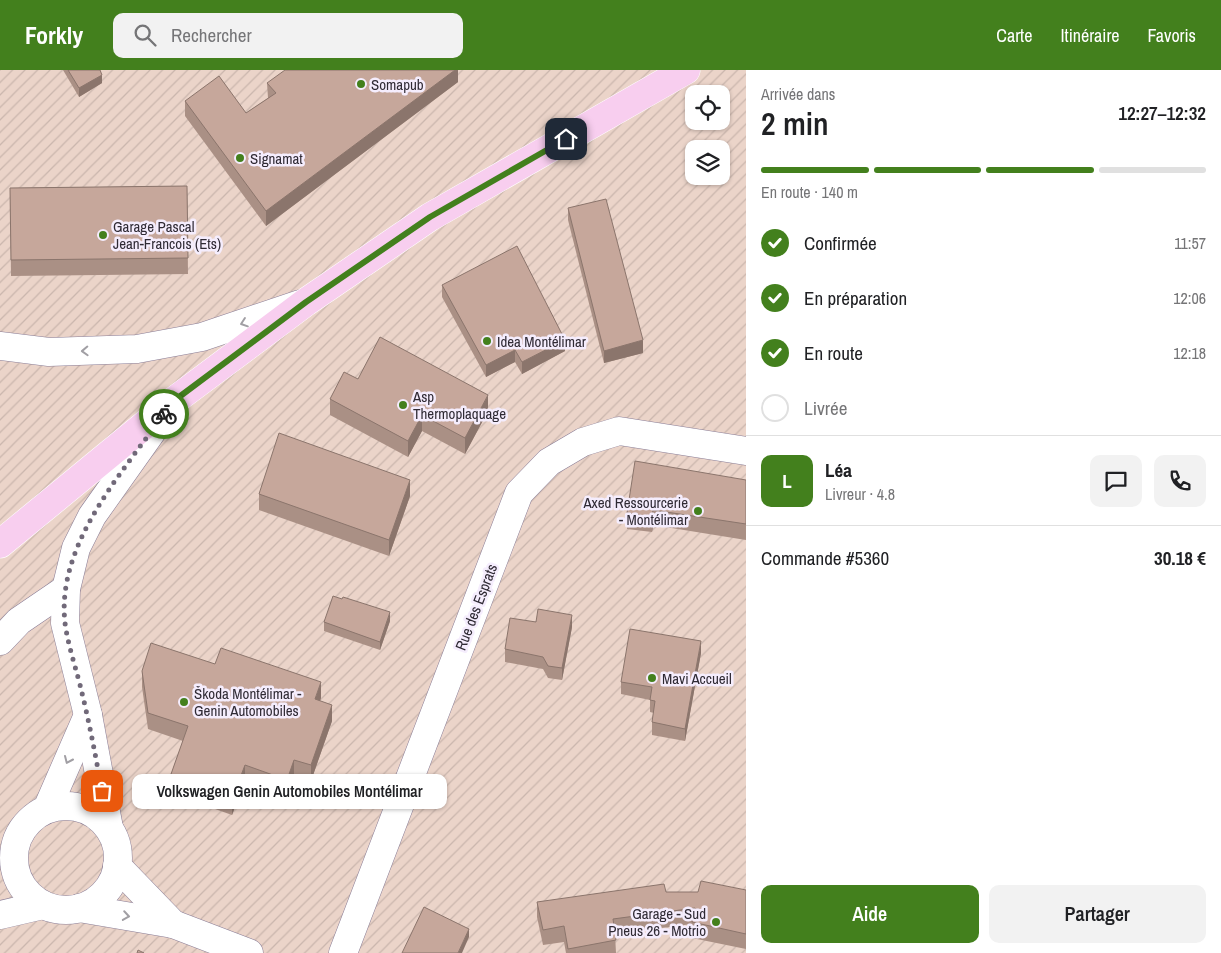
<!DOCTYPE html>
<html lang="fr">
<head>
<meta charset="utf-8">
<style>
  :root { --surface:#fff; --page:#f2f2f2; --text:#202124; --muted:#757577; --line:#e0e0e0; --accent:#43801d }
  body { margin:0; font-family:"Archivo Narrow",sans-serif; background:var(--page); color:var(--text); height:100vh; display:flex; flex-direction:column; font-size:19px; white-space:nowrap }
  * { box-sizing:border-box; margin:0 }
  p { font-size:16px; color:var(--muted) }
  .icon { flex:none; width:28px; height:28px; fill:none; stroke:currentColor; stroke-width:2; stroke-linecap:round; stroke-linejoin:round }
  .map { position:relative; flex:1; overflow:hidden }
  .panel { display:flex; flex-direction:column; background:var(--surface); width:475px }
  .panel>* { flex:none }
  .controls { position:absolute; left:685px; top:15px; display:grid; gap:10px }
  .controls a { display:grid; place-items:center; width:45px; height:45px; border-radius:10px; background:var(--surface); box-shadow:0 1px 4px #0004; font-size:25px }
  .pin { position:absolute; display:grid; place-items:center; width:42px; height:42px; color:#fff; margin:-21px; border-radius:10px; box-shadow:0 2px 8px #0006 }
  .courier { position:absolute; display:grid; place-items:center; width:50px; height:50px; margin:-25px; border:4px solid #43801d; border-radius:50%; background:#fff; color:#222; box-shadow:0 1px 6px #0007 }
  .bubble { position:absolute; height:35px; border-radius:10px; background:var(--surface); box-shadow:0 1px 4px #0004; font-size:16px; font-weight:600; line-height:35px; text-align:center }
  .headline em { font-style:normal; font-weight:600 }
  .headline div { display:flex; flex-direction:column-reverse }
  .headline { display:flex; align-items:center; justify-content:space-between; height:85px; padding:0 15px }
  h1 { font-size:32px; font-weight:600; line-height:38px }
  .bar { display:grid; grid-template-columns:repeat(4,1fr); gap:8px 5px; align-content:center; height:60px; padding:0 15px }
  .bar i { height:6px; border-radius:4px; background:var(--line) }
  .bar .selected { background:var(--accent) }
  .bar p { grid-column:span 4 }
  .line { display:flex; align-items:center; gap:12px; padding:0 15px; border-top:1px solid var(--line) }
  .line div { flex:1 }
  .round { display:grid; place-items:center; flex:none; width:52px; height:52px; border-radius:10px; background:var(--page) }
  ol { padding:0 15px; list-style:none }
  li { display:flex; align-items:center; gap:15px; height:55px }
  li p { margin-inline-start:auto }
  li .icon { padding:5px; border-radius:50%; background:var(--accent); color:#fff; stroke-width:4 }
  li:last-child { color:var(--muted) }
  li i { width:28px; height:28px; border:2px solid var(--line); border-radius:50% }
  .button { display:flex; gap:10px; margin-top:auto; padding:10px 15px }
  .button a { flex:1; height:58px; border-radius:10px; background:var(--accent); color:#fff; font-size:20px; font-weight:600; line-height:58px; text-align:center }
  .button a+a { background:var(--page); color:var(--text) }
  header { display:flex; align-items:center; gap:30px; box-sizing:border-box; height:70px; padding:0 25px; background:var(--accent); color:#fff }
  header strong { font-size:24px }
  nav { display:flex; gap:28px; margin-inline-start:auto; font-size:18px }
  .search { width:350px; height:45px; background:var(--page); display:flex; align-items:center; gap:12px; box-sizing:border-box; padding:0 18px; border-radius:10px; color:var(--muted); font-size:19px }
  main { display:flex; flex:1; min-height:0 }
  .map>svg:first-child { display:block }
  .industrial { fill:url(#industrial-furrows); fill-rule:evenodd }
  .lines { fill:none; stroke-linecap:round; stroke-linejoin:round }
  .minor-casing { stroke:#8a7d96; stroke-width:29 }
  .major-casing { stroke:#fff; stroke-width:29 }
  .minor { stroke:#fff; stroke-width:28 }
  .major { stroke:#f8ceef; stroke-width:28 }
  .wall { fill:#aa9085 }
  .shaded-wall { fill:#8b756c }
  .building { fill:#c6a79b; stroke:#8b756c }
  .oneway { stroke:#a19fa4 }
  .done { stroke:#716979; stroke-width:5; stroke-dasharray:0 9 }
  .route { stroke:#43801d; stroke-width:6 }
  .poi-dot { fill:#43801d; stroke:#f5edfd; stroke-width:2 }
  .labels { text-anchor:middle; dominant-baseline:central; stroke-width:5; stroke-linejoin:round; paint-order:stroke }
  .poi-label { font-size:15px; fill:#2f2a34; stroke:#f5edfd; text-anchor:start }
  .street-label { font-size:15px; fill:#2f2a34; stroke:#f5edfd }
</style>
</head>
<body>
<header>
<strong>Forkly</strong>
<div class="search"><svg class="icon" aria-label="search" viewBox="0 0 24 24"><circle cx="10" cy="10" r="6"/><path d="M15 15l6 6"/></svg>Rechercher</div>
<nav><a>Carte</a><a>Itinéraire</a><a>Favoris</a></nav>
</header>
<main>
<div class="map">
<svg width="746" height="883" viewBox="0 0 746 883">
  <defs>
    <pattern id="industrial-furrows" width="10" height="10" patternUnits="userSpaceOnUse" patternTransform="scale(1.25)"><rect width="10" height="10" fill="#ebd4c9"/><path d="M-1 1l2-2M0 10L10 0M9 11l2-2" fill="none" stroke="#cab6ad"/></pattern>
  </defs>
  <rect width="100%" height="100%" fill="#ebddf8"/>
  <!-- industrial -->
  <path class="industrial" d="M 0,0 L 746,0 L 746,883 L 0,883 ZM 694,24 L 721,24 L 721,51 L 694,51 ZM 694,79 L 721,79 L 721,106 L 694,106 Z"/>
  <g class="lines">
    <defs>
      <g id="minor">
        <path d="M 0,276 L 49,282 L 137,279 L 202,267 L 300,234"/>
        <path d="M 0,571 L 19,551 L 66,519"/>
        <circle cx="66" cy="788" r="52"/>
        <path d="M 47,739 L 88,645"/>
        <path d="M 109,758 L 88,645 L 65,553 L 66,519 L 76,478 L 92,446 L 165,343"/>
        <path d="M 117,796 L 173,854"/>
        <path d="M 79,838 L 173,854 L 249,883"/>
        <path d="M 0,845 L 43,835"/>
        <path d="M 343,883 L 519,423 L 549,392 L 583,372 L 619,361 L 746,381"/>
      </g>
      <path id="major" d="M 0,474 L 175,330 L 306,232 L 430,147 L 686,0"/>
    </defs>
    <!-- minor casing -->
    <use href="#minor" class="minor-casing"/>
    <!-- major casing -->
    <use href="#major" class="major-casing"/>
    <!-- minor -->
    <use href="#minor" class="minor"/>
    <!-- major -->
    <use href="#major" class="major"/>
  </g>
  <!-- wall -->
  <g class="wall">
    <path d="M 63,0 L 100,0 L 102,13 L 79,27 Z"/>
    <path d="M 458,0 L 458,12 L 266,156 L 185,46 L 185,31 L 246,43 L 268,28 L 267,13 Z"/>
    <path d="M 187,116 L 188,204 L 11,206 L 10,118 Z"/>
    <path d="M 568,138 L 643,283 L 604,293 L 568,150 Z"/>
    <path d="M 442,215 L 565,281 L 522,304 L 515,292 L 486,307 L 442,227 Z"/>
    <path d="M 358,309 L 488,341 L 465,384 L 422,361 L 408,387 L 330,345 L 330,329 Z"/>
    <path d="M 746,410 L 746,470 L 653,455 L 652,462 L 627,459 L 627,443 Z"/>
    <path d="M 259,424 L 410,426 L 389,486 L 259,440 Z"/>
    <path d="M 390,551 L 380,580 L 324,561 L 324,552 Z"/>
    <path d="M 572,557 L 562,610 L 548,608 L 543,599 L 505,592 L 505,579 Z"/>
    <path d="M 701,583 L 685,671 L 652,665 L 652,652 L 654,643 L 650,642 L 650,630 L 621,624 L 621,612 Z"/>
    <path d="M 215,594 L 321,628 L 320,631 L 332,651 L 311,711 L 294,706 L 287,726 L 245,711 L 232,745 L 170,723 L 170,707 L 183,671 L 148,659 L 142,617 L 142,601 Z"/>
    <path d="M 746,820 L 746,879 L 692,868 L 692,854 L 615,864 L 616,883 L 566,883 L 564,872 L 543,875 L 537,847 L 537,832 L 666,822 L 698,822 Z"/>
  </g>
  <!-- shaded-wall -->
  <g class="shaded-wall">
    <path d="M 455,0 L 458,0 L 458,12 L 266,156 L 266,141 Z"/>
    <path d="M 102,5 L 102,13 L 79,27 L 79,18 Z"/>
    <path d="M 565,270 L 565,281 L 522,304 L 522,292 Z"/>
    <path d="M 643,270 L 643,283 L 604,293 L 604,281 Z"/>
    <path d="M 515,280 L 515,292 L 486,307 L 486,295 Z"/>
    <path d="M 488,325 L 488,341 L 465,384 L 465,368 Z"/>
    <path d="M 422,345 L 422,361 L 408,387 L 408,371 Z"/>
    <path d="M 410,410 L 410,426 L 389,486 L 389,470 Z"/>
    <path d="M 653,440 L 653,455 L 652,462 L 652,447 Z"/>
    <path d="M 390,542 L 390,551 L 380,580 L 380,572 Z"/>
    <path d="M 572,545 L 572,557 L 562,610 L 562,598 Z"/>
    <path d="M 701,571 L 701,583 L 685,671 L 685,659 Z"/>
    <path d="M 321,612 L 321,628 L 315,645 L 315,629 Z"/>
    <path d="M 332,635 L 332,651 L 311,711 L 311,695 Z"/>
    <path d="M 294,690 L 294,706 L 287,726 L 287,710 Z"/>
    <path d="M 245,695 L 245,711 L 232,745 L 232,729 Z"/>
    <path d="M 469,859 L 469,867 L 462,883 L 458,883 Z"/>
  </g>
  <!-- building -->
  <g class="building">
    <path d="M 68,0 L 100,0 L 102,5 L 79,18 Z"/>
    <path d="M 285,0 L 455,0 L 266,141 L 185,31 L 219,6 L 246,43 L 276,23 L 267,13 Z"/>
    <path d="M 187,116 L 188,188 L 11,190 L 10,118 Z"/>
    <path d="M 606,129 L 643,270 L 604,281 L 568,138 Z"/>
    <path d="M 517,176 L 565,270 L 522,292 L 515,280 L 486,295 L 442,215 Z"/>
    <path d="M 380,267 L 488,325 L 465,368 L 422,345 L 408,371 L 330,329 L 344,302 L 358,309 Z"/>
    <path d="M 279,363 L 410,410 L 389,470 L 259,424 Z"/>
    <path d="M 635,391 L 746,410 L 746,454 L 653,440 L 652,447 L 627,443 Z"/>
    <path d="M 333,526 L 342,529 L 343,527 L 390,542 L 380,572 L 324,552 Z"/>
    <path d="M 538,539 L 572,545 L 562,598 L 548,596 L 543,587 L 505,579 L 510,548 L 536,552 Z"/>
    <path d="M 630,559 L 701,571 L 685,659 L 652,652 L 655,631 L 650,630 L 652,617 L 621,612 Z"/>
    <path d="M 151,573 L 215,594 L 221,578 L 321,612 L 315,629 L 332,635 L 311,695 L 294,690 L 287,710 L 245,695 L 232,729 L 170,707 L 188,656 L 148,643 L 142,601 Z"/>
    <path d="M 701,811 L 746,820 L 746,864 L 692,852 L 695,838 L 613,849 L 616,870 L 568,879 L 564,856 L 543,860 L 537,832 L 664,814 L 666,822 L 698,822 Z"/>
    <path d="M 424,837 L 469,859 L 458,883 L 402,883 Z"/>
    <path d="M 138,880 L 144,883 L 137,883 Z"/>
  </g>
  <!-- one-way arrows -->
  <defs><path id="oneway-chevron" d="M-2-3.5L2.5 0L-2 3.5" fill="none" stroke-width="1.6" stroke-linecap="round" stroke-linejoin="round" transform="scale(1.25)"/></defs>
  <g class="oneway">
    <use href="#oneway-chevron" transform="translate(244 253) rotate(161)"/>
    <use href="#oneway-chevron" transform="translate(85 281) rotate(178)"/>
    <use href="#oneway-chevron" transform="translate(68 690) rotate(114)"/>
    <use href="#oneway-chevron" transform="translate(126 846) rotate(9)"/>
  </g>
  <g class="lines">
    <!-- done -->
    <path class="done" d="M 102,721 C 96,688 90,656 82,623 C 77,601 68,576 65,553 C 56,475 122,403 164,344"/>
    <!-- route -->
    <path class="route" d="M 164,344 L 175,330 L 306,232 L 430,147 L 566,69"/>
  </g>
  <!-- markers -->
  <g class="poi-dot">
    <circle cx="361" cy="14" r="5"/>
    <circle cx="240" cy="88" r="5"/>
    <circle cx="103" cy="165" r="5"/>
    <circle cx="487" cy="271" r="5"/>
    <circle cx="403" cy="335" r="5"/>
    <circle cx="698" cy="441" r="5"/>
    <circle cx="652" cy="608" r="5"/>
    <circle cx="184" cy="632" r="5"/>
    <circle cx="716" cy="852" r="5"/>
  </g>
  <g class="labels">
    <!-- poi labels -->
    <g class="poi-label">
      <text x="371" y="14">Somapub</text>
      <text x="250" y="88">Signamat</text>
      <text x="113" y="156">Garage Pascal<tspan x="113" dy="17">Jean-Francois (Ets)</tspan></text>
      <text x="497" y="271">Idea Montélimar</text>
      <text x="413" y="326">Asp<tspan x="413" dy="17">Thermoplaquage</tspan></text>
      <text x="688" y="432" text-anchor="end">Axed Ressourcerie<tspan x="688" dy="17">- Montélimar</tspan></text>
      <text x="662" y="608">Mavi Accueil</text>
      <text x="194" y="623">Škoda Montélimar -<tspan x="194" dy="17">Genin Automobiles</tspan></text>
      <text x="706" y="843" text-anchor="end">Garage - Sud<tspan x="706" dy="17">Pneus 26 - Motrio</tspan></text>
    </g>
    <!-- street labels -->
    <g class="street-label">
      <text transform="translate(476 537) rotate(-69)">Rue des Esprats</text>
    </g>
  </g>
</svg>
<div class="controls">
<a><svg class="icon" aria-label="locate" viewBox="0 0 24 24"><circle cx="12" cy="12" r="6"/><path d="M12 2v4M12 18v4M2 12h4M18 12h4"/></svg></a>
<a><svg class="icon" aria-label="layers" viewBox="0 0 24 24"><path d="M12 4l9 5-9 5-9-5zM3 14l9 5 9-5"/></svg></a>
</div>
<div class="pin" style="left:102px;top:721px;background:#ea580c"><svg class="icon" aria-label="bag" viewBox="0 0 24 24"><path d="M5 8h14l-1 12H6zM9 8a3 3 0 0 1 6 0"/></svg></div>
<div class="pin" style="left:566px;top:69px;background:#1f2937"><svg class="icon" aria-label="home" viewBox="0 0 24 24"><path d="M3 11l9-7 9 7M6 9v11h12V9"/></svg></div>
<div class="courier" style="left:164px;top:344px"><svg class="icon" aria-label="bike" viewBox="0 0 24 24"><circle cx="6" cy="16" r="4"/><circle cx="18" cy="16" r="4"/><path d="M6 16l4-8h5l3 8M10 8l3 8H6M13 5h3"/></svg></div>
<div class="bubble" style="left:132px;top:704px;width:315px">Volkswagen Genin Automobiles Montélimar</div>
</div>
<section class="panel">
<div class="headline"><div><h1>2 min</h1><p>Arrivée dans</p></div><em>12:27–12:32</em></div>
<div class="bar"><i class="selected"></i><i class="selected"></i><i class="selected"></i><i></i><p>En route · 140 m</p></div>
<ol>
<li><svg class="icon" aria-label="check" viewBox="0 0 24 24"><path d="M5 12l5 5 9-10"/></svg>Confirmée<p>11:57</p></li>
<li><svg class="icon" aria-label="check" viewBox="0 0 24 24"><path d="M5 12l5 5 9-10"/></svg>En préparation<p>12:06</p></li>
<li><svg class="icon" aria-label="check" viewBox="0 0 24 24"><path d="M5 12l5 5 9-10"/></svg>En route<p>12:18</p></li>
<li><i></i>Livrée</li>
</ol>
<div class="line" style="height:90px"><b class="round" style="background:var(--accent);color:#fff">L</b><div><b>Léa</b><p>Livreur · 4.8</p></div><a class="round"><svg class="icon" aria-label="chat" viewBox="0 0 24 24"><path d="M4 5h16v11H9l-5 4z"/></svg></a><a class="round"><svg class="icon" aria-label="phone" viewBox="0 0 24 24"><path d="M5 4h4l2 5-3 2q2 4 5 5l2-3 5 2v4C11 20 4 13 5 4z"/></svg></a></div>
<div class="line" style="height:65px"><div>Commande #5360</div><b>30.18 €</b></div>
<div class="button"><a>Aide</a><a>Partager</a></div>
</section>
</main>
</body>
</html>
